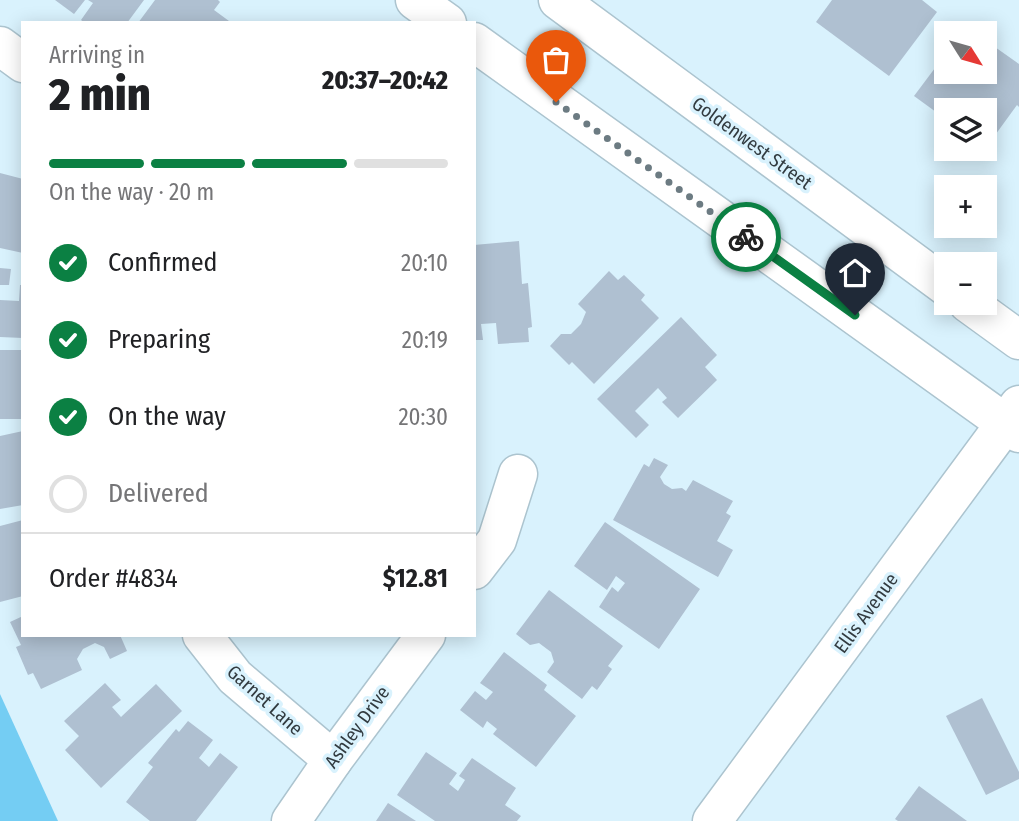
<!DOCTYPE html>
<html lang="en">
<head>
<meta charset="utf-8">
<style>
  :root { --surface:#fff; --page:#f6f6f6; --text:#202124; --muted:#757577; --line:#e0e0e0; --accent:#0b8043 }
  body { margin:0; font-family:"Fira Sans Condensed",sans-serif; background:var(--page); color:var(--text); height:100vh; display:flex; flex-direction:column; font-size:26px; white-space:nowrap }
  * { box-sizing:border-box; margin:0 }
  p { font-size:23px; color:var(--muted) }
  .icon { flex:none; width:38px; height:38px; fill:none; stroke:currentColor; stroke-width:2; stroke-linecap:round; stroke-linejoin:round }
  .map { position:relative; flex:1; overflow:hidden }
  .sheet { position:absolute; left:21px; top:21px; width:455px; height:616px; display:flex; flex-direction:column; background:var(--surface); border-radius:0px; box-shadow:0 4px 18px #0003 }
  .sheet>* { flex:none }
  .needle { width:46px; rotate:127deg }
  .fabs { position:absolute; left:934px; top:21px; display:grid; gap:14px }
  .fabs a { display:grid; place-items:center; width:63px; height:63px; border-radius:0px; background:var(--surface); box-shadow:0 4px 18px #0003; font-size:35px }
  .pin { position:absolute; display:grid; place-items:center; width:60px; height:60px; color:#fff; margin:-72px -30px; border-radius:50% 50% 50% 0; rotate:-45deg; box-shadow:0 0 7px #0007 }
  .pin .icon { rotate:45deg }
  .courier { position:absolute; display:grid; place-items:center; width:70px; height:70px; margin:-35px; border:5px solid #0b8043; border-radius:50%; background:#fff; color:#222; box-shadow:0 2px 9px #0007 }
  .overview em { font-style:normal; font-weight:800 }
  .overview div { display:flex; flex-direction:column-reverse }
  .overview { display:flex; align-items:center; justify-content:space-between; height:119px; padding:0 28px }
  h1 { font-size:46px; font-weight:800; line-height:52px }
  .bar { display:grid; grid-template-columns:repeat(4,1fr); gap:10px 7px; align-content:center; height:84px; padding:0 28px }
  .bar i { height:9px; border-radius:5px; background:var(--line) }
  .bar .active { background:var(--accent) }
  .bar p { grid-column:span 4 }
  .line { display:flex; align-items:center; gap:18px; padding:0 28px; border-top:2px solid var(--line) }
  .line div { flex:1 }
  ol { padding:0 28px; list-style:none }
  li { display:flex; align-items:center; gap:21px; height:77px }
  li p { margin-inline-start:auto }
  li .icon { padding:7px; border-radius:50%; background:var(--accent); color:#fff; stroke-width:4 }
  li:last-child { color:var(--muted) }
  li i { width:38px; height:38px; border:4px solid var(--line); border-radius:50% }
  .map>svg:first-child { display:block }
  .green { fill:#74cdf3 }
  .building { fill:#afc0d1 }
  .lines { fill:none; stroke-linecap:round; stroke-linejoin:round }
  .minor-casing { stroke:#acc4cf; stroke-width:41 }
  .major-casing { stroke:#acc4cf; stroke-width:41 }
  .minor { stroke:#fff; stroke-width:38 }
  .major { stroke:#fff; stroke-width:38 }
  .done { stroke:#6c7b82; stroke-width:7; stroke-dasharray:0 12.6 }
  .route { stroke:#0b8043; stroke-width:9 }
  .labels { text-anchor:middle; dominant-baseline:central; stroke-width:7; stroke-linejoin:round; paint-order:stroke }
  .street-label { font-size:19px; fill:#323b40; stroke:#d9f2fd }
</style>
</head>
<body>
<div class="map">
<svg width="1019" height="821" viewBox="0 0 1019 821">
  <rect width="100%" height="100%" fill="#d9f2fd"/>
  <!-- green -->
  <path class="green" d="M 0,694 L 58,821 L 0,821 Z"/>
  <!-- building -->
  <g class="building">
    <path d="M 55,0 L 85,0 L 74,14 Z"/>
    <path d="M 88,0 L 144,0 L 127,23 L 85,23 L 81,20 L 93,3 Z"/>
    <path d="M 155,0 L 218,0 L 220,2 L 214,10 L 229,21 L 228,23 L 138,23 Z"/>
    <path d="M 832,0 L 922,0 L 937,12 L 889,76 L 816,22 Z"/>
    <path d="M 985,40 L 1019,64 L 1019,107 L 1017,105 L 985,149 L 985,110 L 947,110 L 947,120 L 914,96 L 947,52 L 947,72 L 985,72 Z"/>
    <path d="M 0,173 L 23,179 L 23,253 L 0,248 Z"/>
    <path d="M 519,241 L 522,284 L 528,283 L 532,327 L 528,328 L 529,342 L 498,344 L 496,323 L 481,324 L 483,340 L 474,340 L 474,245 Z"/>
    <path d="M 0,268 L 11,269 L 9,285 L 0,285 Z"/>
    <path d="M 609,271 L 618,280 L 624,275 L 645,295 L 641,300 L 659,318 L 594,384 L 572,362 L 569,365 L 550,346 L 561,334 L 571,334 L 581,324 L 586,312 L 578,304 Z"/>
    <path d="M 20,285 L 23,285 L 23,338 L 0,337 L 0,300 L 19,301 Z"/>
    <path d="M 681,317 L 717,355 L 705,367 L 717,380 L 678,418 L 662,402 L 667,398 L 658,388 L 635,411 L 649,425 L 636,438 L 597,399 Z"/>
    <rect x="0" y="350" width="23" height="69"/>
    <path d="M 23,431 L 23,505 L 0,509 L 0,436 Z"/>
    <path d="M 654,458 L 668,465 L 660,477 L 664,484 L 672,489 L 682,488 L 686,491 L 693,480 L 733,501 L 726,513 L 731,516 L 717,541 L 733,550 L 718,577 L 613,520 L 644,464 L 649,467 Z"/>
    <path d="M 23,520 L 23,596 L 0,602 L 0,526 Z"/>
    <path d="M 605,522 L 700,589 L 659,649 L 599,607 L 612,587 L 618,592 L 625,583 L 616,576 L 607,590 L 574,566 Z"/>
    <path d="M 549,590 L 623,646 L 608,666 L 612,669 L 597,690 L 592,686 L 582,699 L 547,672 L 554,662 L 551,652 L 539,643 L 530,645 L 516,634 Z"/>
    <path d="M 23,616 L 23,635 L 120,635 L 127,651 L 110,659 L 104,647 L 95,643 L 83,649 L 77,659 L 82,670 L 41,689 L 33,673 L 28,675 L 16,647 L 21,645 L 10,622 Z"/>
    <path d="M 504,652 L 547,685 L 544,690 L 576,716 L 536,767 L 493,734 L 497,729 L 487,721 L 483,728 L 460,710 L 475,691 L 486,700 L 493,692 L 480,683 Z"/>
    <path d="M 105,683 L 121,700 L 112,707 L 121,717 L 156,684 L 182,711 L 101,788 L 65,750 L 79,736 L 64,721 Z"/>
    <path d="M 982,698 L 1019,772 L 1019,779 L 986,795 L 946,716 Z"/>
    <path d="M 188,721 L 213,740 L 199,758 L 209,767 L 220,753 L 238,767 L 196,821 L 150,821 L 126,802 L 153,767 L 148,763 L 176,729 L 179,732 Z"/>
    <path d="M 426,752 L 457,773 L 449,784 L 458,791 L 465,780 L 459,776 L 472,758 L 516,788 L 505,805 L 521,816 L 517,821 L 435,821 L 397,795 Z"/>
    <path d="M 919,786 L 967,821 L 898,821 L 895,819 Z"/>
    <path d="M 388,803 L 416,821 L 376,821 Z"/>
  </g>
  <g class="lines">
    <defs>
      <g id="minor">
        <path d="M 0,46 L 23,63"/>
        <path d="M 474,570 L 497,540 L 518,474"/>
        <path d="M 202,635 L 235,677 L 333,760"/>
        <path d="M 291,821 L 333,760 L 426,635"/>
        <path d="M 712,821 L 1019,405"/>
      </g>
      <g id="major">
        <path d="M 415,0 L 447,23"/>
        <path d="M 558,0 L 947,287"/>
        <path d="M 474,42 L 1019,433"/>
        <path d="M 968,303 L 1019,340"/>
      </g>
    </defs>
    <!-- minor casing -->
    <use href="#minor" class="minor-casing"/>
    <!-- major casing -->
    <use href="#major" class="major-casing"/>
    <!-- minor -->
    <use href="#minor" class="minor"/>
    <!-- major -->
    <use href="#major" class="major"/>
  </g>
  <g class="lines">
    <!-- done -->
    <path class="done" d="M 556,102 L 746,237"/>
    <!-- route -->
    <path class="route" d="M 746,237 L 855,315"/>
  </g>
  <g class="labels">
    <!-- street labels -->
    <g class="street-label">
      <text transform="translate(752 143) rotate(36)">Goldenwest Street</text>
      <text transform="translate(866 613) rotate(-54)">Ellis Avenue</text>
      <text transform="translate(265 700) rotate(42)">Garnet Lane</text>
      <text transform="translate(357 727) rotate(-54)">Ashley Drive</text>
    </g>
  </g>
</svg>
<div class="fabs">
<a><svg class="needle" viewBox="-14 -14 28 28"><path d="M0-13l5 13h-10z" fill="#e53935"/><path d="M0 13l5-13h-10z" fill="#757577"/></svg></a>
<a><svg class="icon" aria-label="layers" viewBox="0 0 24 24"><path d="M12 4l9 5-9 5-9-5zM3 14l9 5 9-5"/></svg></a>
<a>+</a>
<a>−</a>
</div>
<div class="pin" style="left:556px;top:102px;background:#ea580c"><svg class="icon" aria-label="bag" viewBox="0 0 24 24"><path d="M5 8h14l-1 12H6zM9 8a3 3 0 0 1 6 0"/></svg></div>
<div class="pin" style="left:855px;top:315px;background:#1f2937"><svg class="icon" aria-label="home" viewBox="0 0 24 24"><path d="M3 11l9-7 9 7M6 9v11h12V9"/></svg></div>
<div class="courier" style="left:746px;top:237px"><svg class="icon" aria-label="bike" viewBox="0 0 24 24"><circle cx="6" cy="16" r="4"/><circle cx="18" cy="16" r="4"/><path d="M6 16l4-8h5l3 8M10 8l3 8H6M13 5h3"/></svg></div>
<section class="sheet">
<div class="overview"><div><h1>2 min</h1><p>Arriving in</p></div><em>20:37–20:42</em></div>
<div class="bar"><i class="active"></i><i class="active"></i><i class="active"></i><i></i><p>On the way · 20 m</p></div>
<ol>
<li><svg class="icon" aria-label="check" viewBox="0 0 24 24"><path d="M5 12l5 5 9-10"/></svg>Confirmed<p>20:10</p></li>
<li><svg class="icon" aria-label="check" viewBox="0 0 24 24"><path d="M5 12l5 5 9-10"/></svg>Preparing<p>20:19</p></li>
<li><svg class="icon" aria-label="check" viewBox="0 0 24 24"><path d="M5 12l5 5 9-10"/></svg>On the way<p>20:30</p></li>
<li><i></i>Delivered</li>
</ol>
<div class="line" style="height:91px"><div>Order #4834</div><b>$12.81</b></div>
</section>
</div>
</body>
</html>
